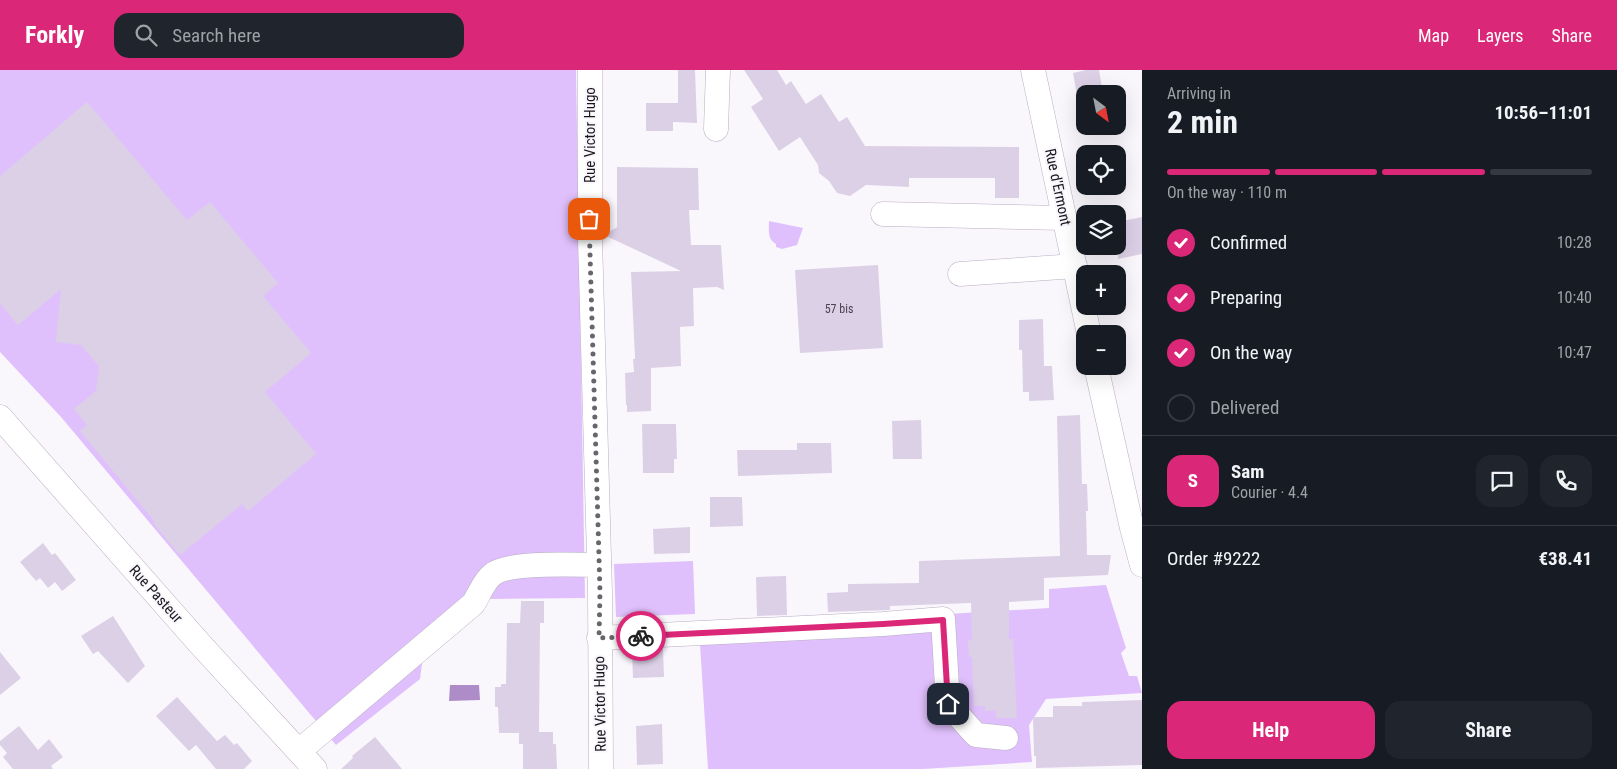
<!DOCTYPE html>
<html lang="en">
<head>
<meta charset="utf-8">
<style>
  :root { --surface:#171b24; --page:#20242c; --text:#f1f3f6; --muted:#9ea1a6; --line:#363941; --accent:#db2777 }
  body { margin:0; font-family:"Roboto Condensed",sans-serif; background:var(--page); color:var(--text); height:100vh; display:flex; flex-direction:column; font-size:19px; white-space:nowrap }
  * { box-sizing:border-box; margin:0 }
  p { font-size:16px; color:var(--muted) }
  .icon { flex:none; width:28px; height:28px; fill:none; stroke:currentColor; stroke-width:2; stroke-linecap:round; stroke-linejoin:round }
  .map { position:relative; flex:1; overflow:hidden }
  .panel { display:flex; flex-direction:column; background:var(--surface); width:475px }
  .panel>* { flex:none }
  .needle { width:32px; rotate:148deg }
  .buttons { position:absolute; left:1076px; top:15px; display:grid; gap:10px }
  .buttons a { display:grid; place-items:center; width:50px; height:50px; border-radius:10px; background:var(--surface); box-shadow:0 5px 20px #0002; font-size:25px }
  .pin { position:absolute; display:grid; place-items:center; width:42px; height:42px; color:#fff; margin:-21px; border-radius:10px; box-shadow:0 2px 8px #0006 }
  .courier { position:absolute; display:grid; place-items:center; width:50px; height:50px; margin:-25px; border:4px solid #db2777; border-radius:50%; background:#fff; color:#222; box-shadow:0 1px 6px #0007 }
  .overview em { font-style:normal; font-weight:700 }
  .overview div { display:flex; flex-direction:column-reverse }
  .overview { display:flex; align-items:center; justify-content:space-between; height:85px; padding:0 25px }
  h1 { font-size:32px; font-weight:700; line-height:38px }
  .bar { display:grid; grid-template-columns:repeat(4,1fr); gap:8px 5px; align-content:center; height:60px; padding:0 25px }
  .bar i { height:6px; border-radius:4px; background:var(--line) }
  .bar .active { background:var(--accent) }
  .bar p { grid-column:span 4 }
  .line { display:flex; align-items:center; gap:12px; padding:0 25px; border-top:1px solid var(--line) }
  .line div { flex:1 }
  .round { display:grid; place-items:center; flex:none; width:52px; height:52px; border-radius:15px; background:var(--page) }
  ol { padding:0 25px; list-style:none }
  li { display:flex; align-items:center; gap:15px; height:55px }
  li p { margin-inline-start:auto }
  li .icon { padding:5px; border-radius:50%; background:var(--accent); color:#fff; stroke-width:4 }
  li:last-child { color:var(--muted) }
  li i { width:28px; height:28px; border:2px solid var(--line); border-radius:50% }
  .button { display:flex; gap:10px; margin-top:auto; padding:10px 25px }
  .button a { flex:1; height:58px; border-radius:15px; background:var(--accent); color:#fff; font-size:20px; font-weight:700; line-height:58px; text-align:center }
  .button a+a { background:var(--page); color:var(--text) }
  header { display:flex; align-items:center; gap:30px; box-sizing:border-box; height:70px; padding:0 25px; background:var(--accent); color:#fff }
  header strong { font-size:24px }
  nav { display:flex; gap:28px; margin-inline-start:auto; font-size:18px }
  .search { width:350px; height:45px; background:var(--page); display:flex; align-items:center; gap:12px; box-sizing:border-box; padding:0 18px; border-radius:15px; color:var(--muted); font-size:19px }
  main { display:flex; flex:1; min-height:0 }
  .map>svg:first-child { display:block }
  .green { fill:#e0c0fc }
  .water { fill:#ad8cc8 }
  .building { fill:#dcd0e7 }
  .lines { fill:none; stroke-linecap:round; stroke-linejoin:round }
  .minor-casing { stroke:#b8adc3; stroke-width:25 }
  .minor { stroke:#fff; stroke-width:24 }
  .done { stroke:#68656c; stroke-width:5; stroke-dasharray:0 9 }
  .route { stroke:#db2777; stroke-width:6 }
  .labels { text-anchor:middle; dominant-baseline:central; stroke-width:4; stroke-linejoin:round; paint-order:stroke }
  .number-label { font-size:12px; fill:#4a4450 }
  .street-label { font-size:15px; fill:#1a161e; stroke:#faf7fc }
</style>
</head>
<body>
<header>
<strong>Forkly</strong>
<div class="search"><svg class="icon" aria-label="search" viewBox="0 0 24 24"><circle cx="10" cy="10" r="6"/><path d="M15 15l6 6"/></svg>Search here</div>
<nav><a>Map</a><a>Layers</a><a>Share</a></nav>
</header>
<main>
<div class="map">
<svg width="1142" height="699" viewBox="0 0 1142 699">
  <rect width="100%" height="100%" fill="#faf7fc"/>
  <!-- green -->
  <g class="green">
    <path d="M 0,0 L 576,0 L 585,528 L 490,529 L 423,586 L 420,609 L 336,675 L 61,347 L 0,282 Z"/>
    <path d="M 769,151 L 803,158 L 797,175 L 782,179 L 776,177 L 776,174 C 767,169 769,160 769,151 Z"/>
    <path d="M 693,491 L 695,544 L 616,547 L 614,494 Z"/>
    <path d="M 1106,515 L 1126,578 L 1121,583 L 1129,606 L 1137,606 L 1142,623 L 1046,629 L 1029,655 L 1032,692 L 923,699 L 708,699 L 699,559 L 1049,538 L 1049,519 Z"/>
  </g>
  <!-- water -->
  <path class="water" d="M 450,615 L 479,615 L 480,630 L 449,631 Z"/>
  <!-- building -->
  <g class="building">
    <path d="M 678,0 L 695,0 L 697,53 L 673,52 L 673,61 L 646,61 L 646,33 L 678,33 Z"/>
    <path d="M 744,0 L 777,0 L 786,15 L 791,11 L 806,34 L 821,24 L 839,52 L 847,47 L 865,76 L 1019,77 L 1019,128 L 995,128 L 995,108 L 909,108 L 909,117 L 866,115 L 850,126 L 837,123 L 829,111 L 819,103 L 818,95 L 800,67 L 779,81 L 751,37 L 763,29 Z"/>
    <path d="M 1086,0 L 1099,0 L 1103,24 L 1085,24 L 1085,30 L 1078,31 L 1073,3 Z"/>
    <path d="M 87,32 L 187,150 L 210,132 L 278,213 L 263,226 L 311,283 L 265,322 L 316,384 L 248,441 L 242,434 L 180,485 L 153,453 L 155,452 L 80,361 L 87,355 L 74,339 L 96,321 L 99,296 L 81,275 L 56,272 L 61,219 L 18,255 L 0,233 L 0,106 Z"/>
    <path d="M 617,97 L 698,98 L 699,140 L 689,140 L 691,175 L 721,175 L 724,220 L 717,217 L 693,218 L 694,256 L 680,257 L 681,296 L 651,298 L 651,341 L 627,342 L 627,335 L 626,335 L 625,303 L 634,302 L 633,289 L 635,289 L 631,202 L 681,201 L 604,165 L 617,157 Z"/>
    <path d="M 1142,147 L 1142,184 L 1118,189 L 1118,152 Z"/>
    <path d="M 878,195 L 883,278 L 800,283 L 795,200 Z"/>
    <path d="M 1043,249 L 1044,296 L 1052,296 L 1054,330 L 1029,331 L 1029,322 L 1023,322 L 1022,280 L 1019,280 L 1019,250 Z"/>
    <path d="M 1080,345 L 1082,414 L 1087,414 L 1088,441 L 1086,441 L 1087,485 L 1111,485 L 1108,505 L 1044,508 L 1044,530 L 1009,532 L 1009,569 L 1013,569 L 1017,648 L 996,648 L 996,640 L 985,641 L 985,636 L 974,636 L 972,587 L 969,587 L 968,570 L 972,570 L 971,533 L 890,536 L 890,540 L 828,542 L 827,523 L 848,522 L 848,514 L 919,513 L 919,491 L 1060,486 L 1057,346 Z"/>
    <path d="M 921,350 L 922,389 L 893,389 L 892,351 Z"/>
    <path d="M 642,354 L 676,354 L 677,389 L 674,389 L 674,403 L 643,403 Z"/>
    <path d="M 797,373 L 831,373 L 832,403 L 738,406 L 737,380 L 797,380 Z"/>
    <path d="M 710,427 L 742,427 L 743,456 L 710,457 Z"/>
    <path d="M 690,457 L 690,483 L 654,484 L 653,459 Z"/>
    <path d="M 43,473 L 52,485 L 55,483 L 76,510 L 62,521 L 55,512 L 48,518 L 40,508 L 36,511 L 20,492 Z"/>
    <path d="M 786,506 L 787,545 L 757,546 L 756,507 Z"/>
    <path d="M 521,531 L 544,531 L 544,553 L 540,553 L 539,662 L 553,662 L 553,674 L 556,674 L 557,699 L 523,699 L 523,674 L 519,674 L 519,663 L 499,663 L 498,637 L 495,637 L 495,617 L 501,617 L 501,614 L 506,614 L 507,553 L 520,553 Z"/>
    <path d="M 113,546 L 145,596 L 128,613 L 98,581 L 93,584 L 81,566 Z"/>
    <path d="M 663,579 L 664,607 L 633,608 L 632,580 Z"/>
    <path d="M 0,582 L 21,608 L 0,625 Z"/>
    <path d="M 177,627 L 217,671 L 225,665 L 234,675 L 237,673 L 252,691 L 244,699 L 216,699 L 196,675 L 189,681 L 156,646 Z"/>
    <path d="M 1142,630 L 1142,695 L 1036,698 L 1036,686 L 1034,686 L 1033,647 L 1053,647 L 1053,636 L 1082,636 L 1082,632 Z"/>
    <path d="M 662,654 L 663,694 L 637,695 L 636,656 Z"/>
    <path d="M 19,656 L 38,680 L 49,669 L 63,687 L 51,696 L 53,699 L 13,699 L 3,687 L 7,683 L 0,675 L 0,671 Z"/>
    <path d="M 375,667 L 402,699 L 341,699 L 353,688 L 352,686 Z"/>
  </g>
  <g class="lines">
    <defs>
      <g id="minor">
        <path d="M 590,0 L 590,169 L 600,522 L 601,699"/>
        <path d="M 1033,0 L 1089,264"/>
        <path d="M 716,59 L 718,0"/>
        <path d="M 883,144 L 1064,148"/>
        <path d="M 960,204 L 1075,196"/>
        <path d="M 1096,296 L 1132,458 L 1142,495"/>
        <path d="M 0,347 L 200,574 L 315,699"/>
        <path d="M 599,568 L 883,554 L 943,549 L 948,634 L 976,665 L 1006,668"/>
        <path d="M 299,681 L 473,534 C 479,525 484,511 492,505 C 508,491 576,495 599,495"/>
      </g>
    </defs>
    <!-- minor casing -->
    <use href="#minor" class="minor-casing"/>
    <!-- minor -->
    <use href="#minor" class="minor"/>
  </g>
  <g class="lines">
    <!-- done -->
    <path class="done" d="M 589,149 L 600,522 L 599,568 L 641,566"/>
    <!-- route -->
    <path class="route" d="M 641,566 L 883,554 L 943,550 L 948,634"/>
  </g>
  <g class="labels">
    <!-- number labels -->
    <g class="number-label">
      <text x="839" y="239">57 bis</text>
    </g>
    <!-- street labels -->
    <g class="street-label">
      <text transform="translate(590 65) rotate(-90)">Rue Victor Hugo</text>
      <text transform="translate(1058 117) rotate(78)">Rue d'Ermont</text>
      <text transform="translate(156 524) rotate(48)">Rue Pasteur</text>
      <text transform="translate(600 634) rotate(-91)">Rue Victor Hugo</text>
    </g>
  </g>
</svg>
<div class="buttons">
<a><svg class="needle" viewBox="-14 -14 28 28"><path d="M0-13l5 13h-10z" fill="#e53935"/><path d="M0 13l5-13h-10z" fill="#9ea1a6"/></svg></a>
<a><svg class="icon" aria-label="locate" viewBox="0 0 24 24"><circle cx="12" cy="12" r="6"/><path d="M12 2v4M12 18v4M2 12h4M18 12h4"/></svg></a>
<a><svg class="icon" aria-label="layers" viewBox="0 0 24 24"><path d="M12 4l9 5-9 5-9-5zM3 14l9 5 9-5"/></svg></a>
<a>+</a>
<a>−</a>
</div>
<div class="pin" style="left:589px;top:149px;background:#ea580c"><svg class="icon" aria-label="bag" viewBox="0 0 24 24"><path d="M5 8h14l-1 12H6zM9 8a3 3 0 0 1 6 0"/></svg></div>
<div class="pin" style="left:948px;top:634px;background:#1f2937"><svg class="icon" aria-label="home" viewBox="0 0 24 24"><path d="M3 11l9-7 9 7M6 9v11h12V9"/></svg></div>
<div class="courier" style="left:641px;top:566px"><svg class="icon" aria-label="bike" viewBox="0 0 24 24"><circle cx="6" cy="16" r="4"/><circle cx="18" cy="16" r="4"/><path d="M6 16l4-8h5l3 8M10 8l3 8H6M13 5h3"/></svg></div>
</div>
<section class="panel">
<div class="overview"><div><h1>2 min</h1><p>Arriving in</p></div><em>10:56–11:01</em></div>
<div class="bar"><i class="active"></i><i class="active"></i><i class="active"></i><i></i><p>On the way · 110 m</p></div>
<ol>
<li><svg class="icon" aria-label="check" viewBox="0 0 24 24"><path d="M5 12l5 5 9-10"/></svg>Confirmed<p>10:28</p></li>
<li><svg class="icon" aria-label="check" viewBox="0 0 24 24"><path d="M5 12l5 5 9-10"/></svg>Preparing<p>10:40</p></li>
<li><svg class="icon" aria-label="check" viewBox="0 0 24 24"><path d="M5 12l5 5 9-10"/></svg>On the way<p>10:47</p></li>
<li><i></i>Delivered</li>
</ol>
<div class="line" style="height:90px"><b class="round" style="background:var(--accent);color:#fff">S</b><div><b>Sam</b><p>Courier · 4.4</p></div><a class="round"><svg class="icon" aria-label="chat" viewBox="0 0 24 24"><path d="M4 5h16v11H9l-5 4z"/></svg></a><a class="round"><svg class="icon" aria-label="phone" viewBox="0 0 24 24"><path d="M5 4h4l2 5-3 2q2 4 5 5l2-3 5 2v4C11 20 4 13 5 4z"/></svg></a></div>
<div class="line" style="height:65px"><div>Order #9222</div><b>€38.41</b></div>
<div class="button"><a>Help</a><a>Share</a></div>
</section>
</main>
</body>
</html>
